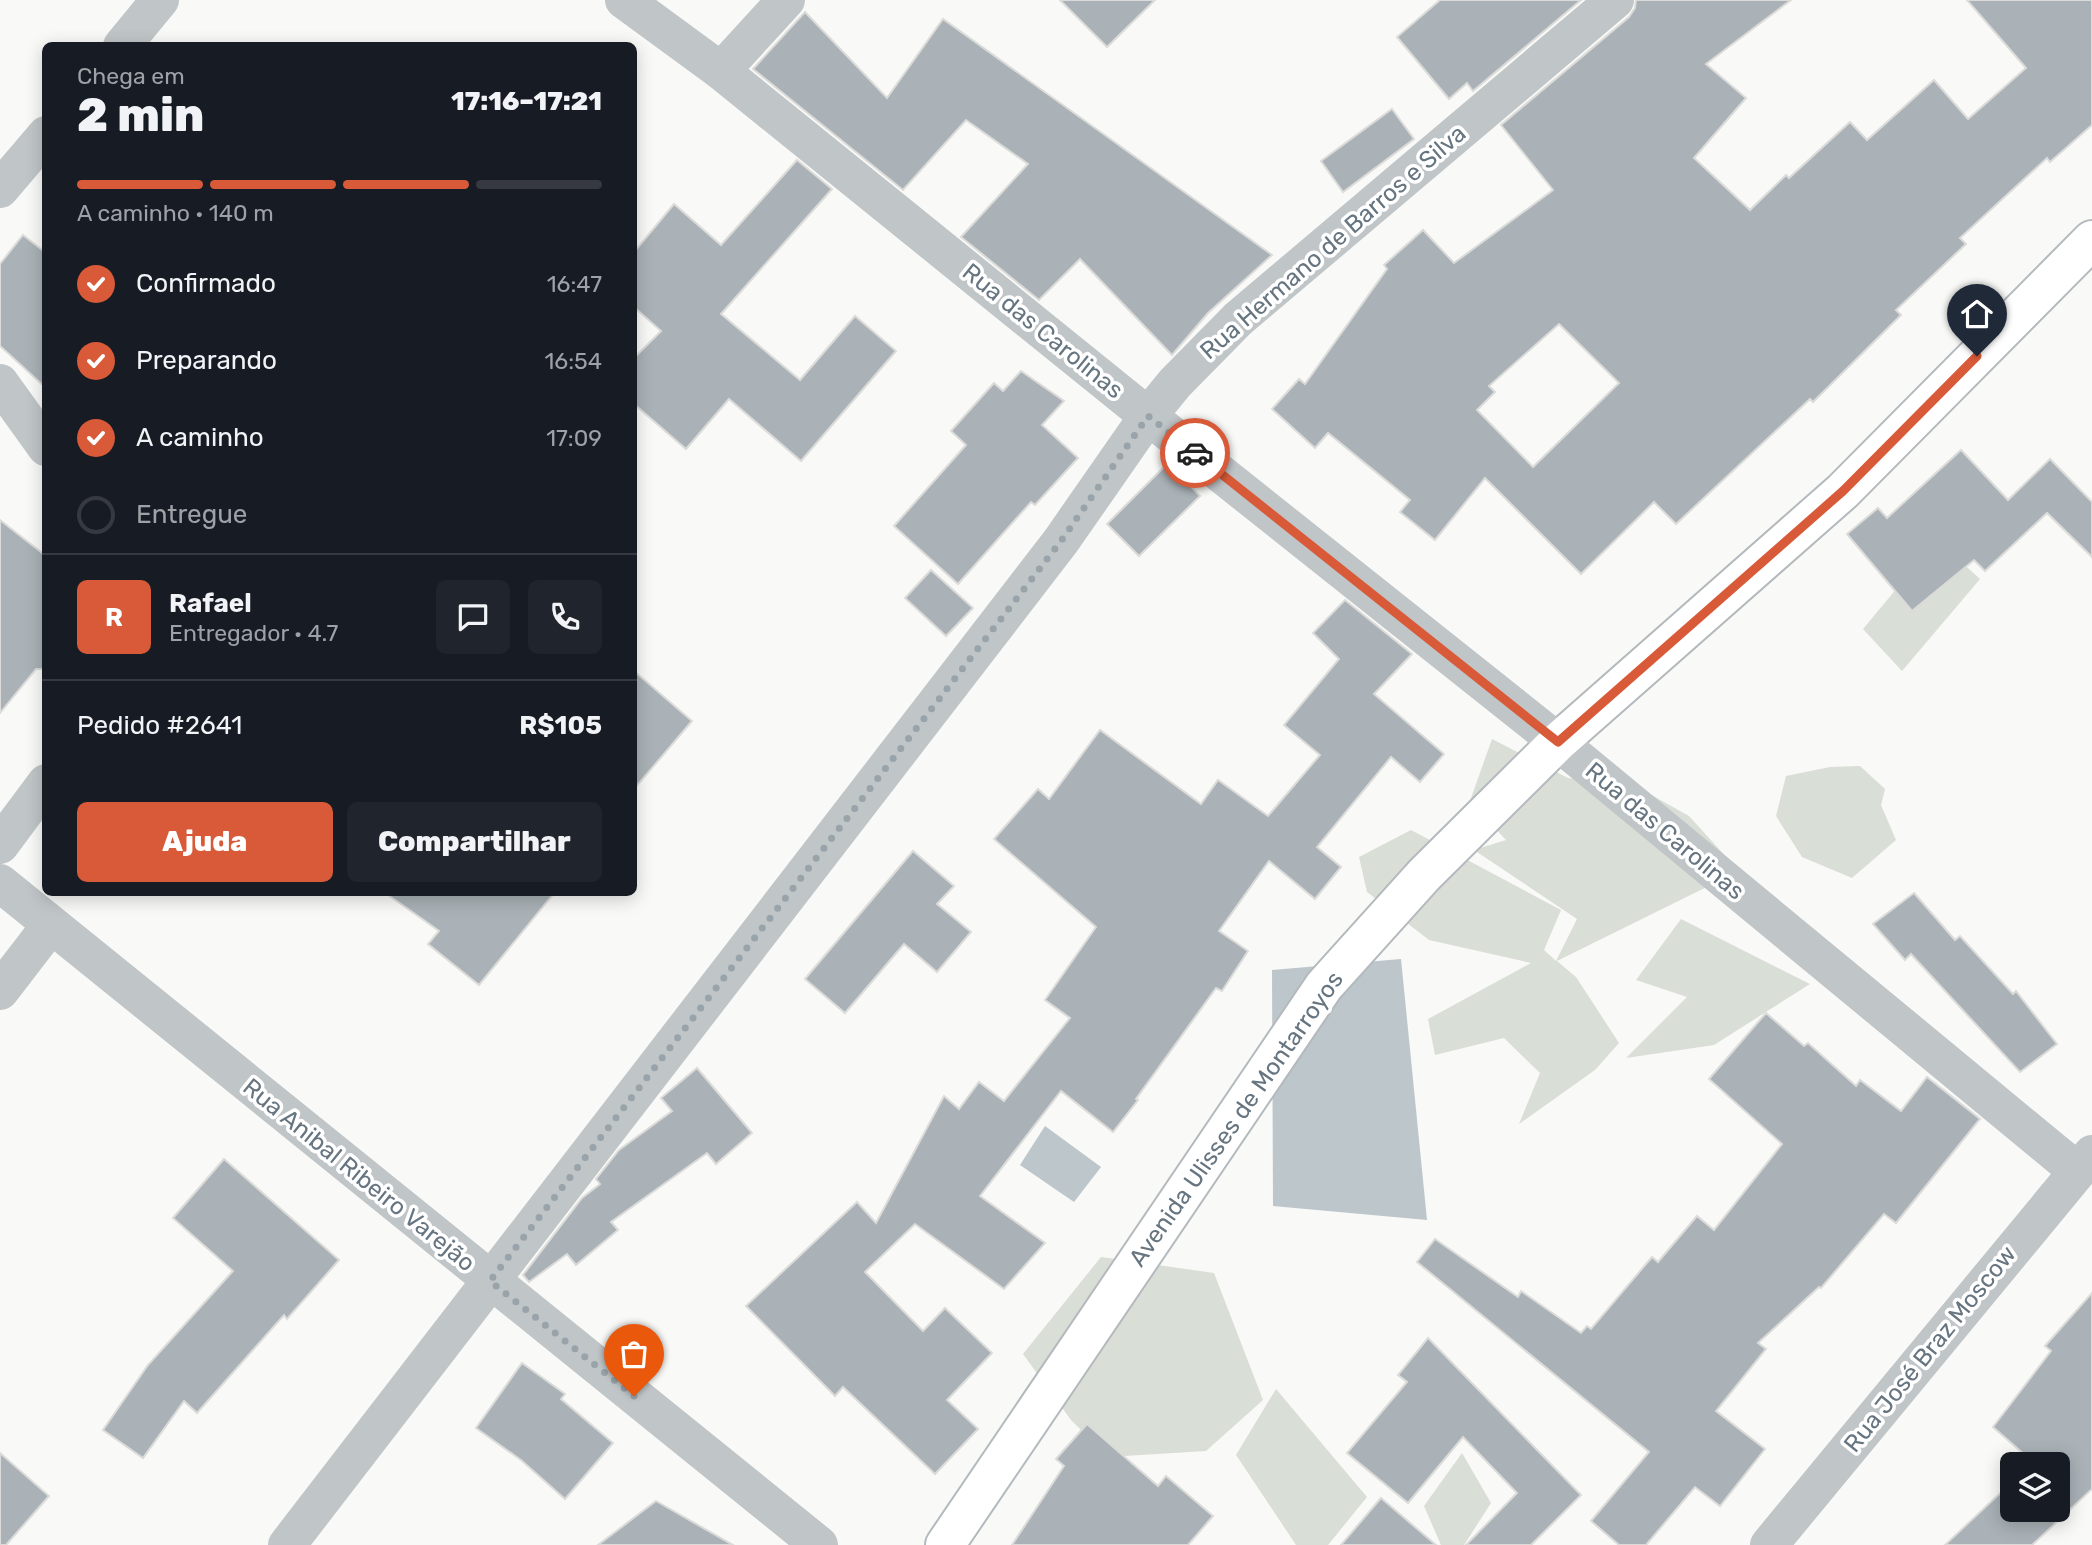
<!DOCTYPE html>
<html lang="pt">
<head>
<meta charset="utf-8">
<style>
  :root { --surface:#171b24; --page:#20242c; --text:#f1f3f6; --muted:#9ea1a6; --line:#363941; --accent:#d85a38 }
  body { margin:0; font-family:Rubik,sans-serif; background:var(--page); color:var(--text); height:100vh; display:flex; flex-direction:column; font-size:26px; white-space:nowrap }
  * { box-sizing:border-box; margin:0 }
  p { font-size:23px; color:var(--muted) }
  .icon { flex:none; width:38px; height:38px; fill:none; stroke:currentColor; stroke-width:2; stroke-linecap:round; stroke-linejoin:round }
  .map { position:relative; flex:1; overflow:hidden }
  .side { position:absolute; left:42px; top:42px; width:595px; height:854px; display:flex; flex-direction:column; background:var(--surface); border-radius:10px; box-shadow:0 4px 18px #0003 }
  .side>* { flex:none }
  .buttons { position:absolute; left:2000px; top:1452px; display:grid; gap:14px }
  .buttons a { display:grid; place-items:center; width:70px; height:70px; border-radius:10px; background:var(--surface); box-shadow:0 4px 18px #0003; font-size:35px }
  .pin { position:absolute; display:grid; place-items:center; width:60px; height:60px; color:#fff; margin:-72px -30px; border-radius:50% 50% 50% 0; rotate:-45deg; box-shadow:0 0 7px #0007 }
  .pin .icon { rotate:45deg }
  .courier { position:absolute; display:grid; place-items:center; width:70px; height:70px; margin:-35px; border:5px solid #d85a38; border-radius:50%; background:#fff; color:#222; box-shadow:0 2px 9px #0007 }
  .headline em { font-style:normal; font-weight:800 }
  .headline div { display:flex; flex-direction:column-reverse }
  .headline { display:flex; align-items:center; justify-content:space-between; height:119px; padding:0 35px }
  h1 { font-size:46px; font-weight:800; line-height:52px }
  .bar { display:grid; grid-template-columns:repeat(4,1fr); gap:10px 7px; align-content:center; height:84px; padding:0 35px }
  .bar i { height:9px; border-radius:5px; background:var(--line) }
  .bar .on { background:var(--accent) }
  .bar p { grid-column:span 4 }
  .line { display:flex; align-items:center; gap:18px; padding:0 35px; border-top:2px solid var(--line) }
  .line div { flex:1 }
  .round { display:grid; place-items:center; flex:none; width:74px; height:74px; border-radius:10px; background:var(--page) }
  ol { padding:0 35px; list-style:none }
  li { display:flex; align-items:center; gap:21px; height:77px }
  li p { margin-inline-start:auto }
  li .icon { padding:7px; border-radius:50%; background:var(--accent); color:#fff; stroke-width:4 }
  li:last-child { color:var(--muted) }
  li i { width:38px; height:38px; border:4px solid var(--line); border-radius:50% }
  .cta { display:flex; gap:14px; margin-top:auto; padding:14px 35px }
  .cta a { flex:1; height:80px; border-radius:10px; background:var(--accent); color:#fff; font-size:28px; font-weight:800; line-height:80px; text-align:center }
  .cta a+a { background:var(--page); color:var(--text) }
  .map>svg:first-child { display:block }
  .green { fill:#d9ded6 }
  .water { fill:#bcc6cb }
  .building { fill:#aab2b7; stroke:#dbdbd9; stroke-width:2; fill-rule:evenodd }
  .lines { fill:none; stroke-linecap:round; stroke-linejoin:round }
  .secondary-casing { stroke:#b3b9bd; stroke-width:42 }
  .street { stroke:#c0c5c8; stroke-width:38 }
  .secondary { stroke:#fff; stroke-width:38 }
  .done { stroke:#99a3aa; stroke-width:7; stroke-dasharray:0 12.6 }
  .route { stroke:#d85a38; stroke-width:9 }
  .labels { text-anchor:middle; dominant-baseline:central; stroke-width:7; stroke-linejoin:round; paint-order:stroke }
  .street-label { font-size:24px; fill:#667580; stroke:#fff }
</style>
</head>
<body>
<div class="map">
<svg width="2092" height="1545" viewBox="0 0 2092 1545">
  <rect width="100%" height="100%" fill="#f9f9f7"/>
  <!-- green -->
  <g class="green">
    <path d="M 1937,540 L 1980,579 L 1902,671 L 1863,629 Z"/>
    <path d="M 1492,739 L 1568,778 L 1639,788 L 1689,816 L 1739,871 L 1557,961 L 1576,977 L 1619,1043 L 1595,1070 L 1519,1124 L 1540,1073 L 1504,1038 L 1435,1055 L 1428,1019 L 1531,963 L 1429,940 L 1367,892 L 1359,857 L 1411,830 L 1561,910 L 1544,950 L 1556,961 L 1577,919 L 1474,850 L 1506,840 L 1470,801 Z"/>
    <path d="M 1860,766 L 1885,789 L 1881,805 L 1896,840 L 1852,878 L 1802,857 L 1776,816 L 1786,776 L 1830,767 Z"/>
    <path d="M 1681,919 L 1810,984 L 1714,1045 L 1626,1058 L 1687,997 L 1636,980 Z"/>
    <path d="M 1101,1257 L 1214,1273 L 1263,1400 L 1206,1451 L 1108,1457 L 1071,1420 L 1023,1354 Z"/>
    <path d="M 1276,1389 L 1367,1497 L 1328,1545 L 1296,1545 L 1236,1455 Z"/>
    <path d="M 1462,1453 L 1491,1503 L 1464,1545 L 1441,1545 L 1424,1506 Z"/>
  </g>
  <!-- water -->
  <g class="water">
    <path d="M 1401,959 L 1427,1220 L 1273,1206 L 1272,970 Z"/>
    <path d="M 1045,1126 L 1101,1167 L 1074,1202 L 1020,1165 Z"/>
  </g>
  <!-- building -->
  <g class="building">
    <path d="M 1060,0 L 1155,0 L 1107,47 Z"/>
    <path d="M 1440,0 L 1581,0 L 1473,91 L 1467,83 L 1449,99 L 1397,37 Z"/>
    <path d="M 1636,0 L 1791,0 L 1706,64 L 1746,98 L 1694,158 L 1750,210 L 1786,175 L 1789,178 L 1850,122 L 1867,140 L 1934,80 L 1968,119 L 2026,68 L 1967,0 L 2092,0 L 2092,125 L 2050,162 L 2047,158 L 1960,238 L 1966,244 L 1896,310 L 1901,315 L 1813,402 L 1810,399 L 1676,524 L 1654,502 L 1581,574 L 1485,478 L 1435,540 L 1400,512 L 1410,500 L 1328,433 L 1315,448 L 1272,409 L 1299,379 L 1305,384 L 1387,269 L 1384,265 L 1423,230 L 1454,263 L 1553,190 L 1501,125 L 1629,17 L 1635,8 ZM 1559,324 L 1619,383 L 1533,467 L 1477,410 L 1495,392 L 1489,386 Z"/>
    <path d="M 805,12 L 887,98 L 943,19 L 1272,255 L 1208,313 L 1172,355 L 1080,259 L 1039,300 L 961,237 L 1028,164 L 966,120 L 903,190 L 753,69 Z"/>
    <path d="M 1392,109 L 1414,139 L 1343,192 L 1321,161 Z"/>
    <path d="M 797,160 L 832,189 L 721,314 L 800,380 L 855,316 L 896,351 L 801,461 L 729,399 L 686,449 L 634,404 L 634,358 L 661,331 L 634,307 L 634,252 L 674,204 L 721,245 Z"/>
    <path d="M 23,235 L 46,253 L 46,388 L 0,346 L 0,264 Z"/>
    <path d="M 1021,371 L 1064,401 L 1042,425 L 1078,458 L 1035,505 L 1031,502 L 958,584 L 894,526 L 966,445 L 951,431 L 994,383 L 1003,391 Z"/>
    <path d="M 1961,450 L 2008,500 L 2050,459 L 2092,502 L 2092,557 L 2047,513 L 1985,571 L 1974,560 L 1912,611 L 1847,534 L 1878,508 L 1887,518 Z"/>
    <path d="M 1168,463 L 1200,496 L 1139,556 L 1107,524 Z"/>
    <path d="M 0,520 L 46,556 L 46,669 L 36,669 L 0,713 Z"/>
    <path d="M 931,570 L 973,608 L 946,636 L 905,598 Z"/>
    <path d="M 1345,600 L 1412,654 L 1374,694 L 1444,754 L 1420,782 L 1391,757 L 1317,847 L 1341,867 L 1315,899 L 1269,861 L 1219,931 L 1248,951 L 1222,991 L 1216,988 L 1136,1099 L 1138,1100 L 1113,1132 L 1061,1091 L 980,1196 L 1045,1243 L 1004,1289 L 915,1224 L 865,1272 L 923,1331 L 945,1308 L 992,1353 L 947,1400 L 978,1429 L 935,1474 L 843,1387 L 835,1396 L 746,1306 L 857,1202 L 876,1223 L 944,1096 L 959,1109 L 979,1082 L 1004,1101 L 1070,1018 L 1045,1000 L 1096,927 L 994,839 L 1038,789 L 1049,799 L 1100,730 L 1201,804 L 1218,780 L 1268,816 L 1320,755 L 1284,725 L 1339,659 L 1313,633 Z"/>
    <path d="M 634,671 L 692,721 L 634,789 Z"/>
    <path d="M 913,851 L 954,886 L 937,904 L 971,932 L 937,972 L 904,944 L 845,1013 L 805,979 Z"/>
    <path d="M 384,892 L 555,892 L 479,985 L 428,944 L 439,931 Z"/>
    <path d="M 1914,893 L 1955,940 L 1960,936 L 2013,994 L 2016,991 L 2057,1044 L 2020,1072 L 1911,954 L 1905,960 L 1873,924 Z"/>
    <path d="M 1766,1013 L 1804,1046 L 1808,1043 L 1856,1086 L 1860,1080 L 1901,1111 L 1927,1077 L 1980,1119 L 1896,1223 L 1884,1214 L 1821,1288 L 1819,1287 L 1758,1343 L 1766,1349 L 1716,1411 L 1765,1449 L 1720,1506 L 1695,1487 L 1646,1545 L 1619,1545 L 1591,1521 L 1649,1452 L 1417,1262 L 1435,1239 L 1518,1297 L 1521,1291 L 1581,1333 L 1587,1326 L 1591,1329 L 1652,1257 L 1658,1262 L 1697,1216 L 1714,1230 L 1782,1144 L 1709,1079 Z"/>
    <path d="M 697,1068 L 752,1133 L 716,1164 L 707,1153 L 611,1222 L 618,1230 L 576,1265 L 567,1254 L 529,1282 L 523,1275 L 582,1198 L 600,1184 L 596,1179 L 619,1150 L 672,1111 L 661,1098 Z"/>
    <path d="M 224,1159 L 339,1260 L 287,1319 L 284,1315 L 197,1413 L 184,1401 L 143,1458 L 103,1430 L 148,1365 L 233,1271 L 173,1218 Z"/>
    <path d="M 2092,1293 L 2092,1489 L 2032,1545 L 1945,1545 L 2012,1482 L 2012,1510 L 2058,1510 L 2058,1465 L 2031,1465 L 2033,1462 L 1993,1427 L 2051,1351 L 2045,1346 Z"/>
    <path d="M 1428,1338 L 1581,1495 L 1531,1545 L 1466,1545 L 1517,1493 L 1463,1437 L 1408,1503 L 1347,1453 L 1407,1382 L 1398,1375 Z"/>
    <path d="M 522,1363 L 565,1394 L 561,1399 L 613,1443 L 565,1499 L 521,1460 L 476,1428 Z"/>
    <path d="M 1087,1424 L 1158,1486 L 1166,1476 L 1213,1516 L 1188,1545 L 1012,1545 L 1064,1466 L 1056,1459 Z"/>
    <path d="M 0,1453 L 49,1496 L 6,1545 L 0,1545 Z"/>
    <path d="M 1381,1498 L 1436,1545 L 1341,1545 Z"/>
    <path d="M 656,1501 L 733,1545 L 598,1545 Z"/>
  </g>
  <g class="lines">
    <defs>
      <path id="secondary" d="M 945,1545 L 1324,986 L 1424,875 L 1558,742 L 1843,491 L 2092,240"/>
    </defs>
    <!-- secondary casing -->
    <use href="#secondary" class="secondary-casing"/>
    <!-- street -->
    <g class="street">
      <path d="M 624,0 L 721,71 L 1148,416 L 1558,742 L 2076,1170"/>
      <path d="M 122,46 L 160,0"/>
      <path d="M 721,71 L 786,0"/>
      <path d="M 0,189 L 46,135"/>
      <path d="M 0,383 L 46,447"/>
      <path d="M 0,845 L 46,783"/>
      <path d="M 0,883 L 819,1545"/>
      <path d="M 0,991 L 50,926"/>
      <path d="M 287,1545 L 1061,541 L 1148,416 L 1175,383 L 1238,319 L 1615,0"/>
      <path d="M 1769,1545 L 2092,1154"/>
    </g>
    <!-- secondary -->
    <use href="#secondary" class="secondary"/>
  </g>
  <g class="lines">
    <!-- done -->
    <path class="done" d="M 634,1396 L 490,1281 L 1061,541 L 1148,416 L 1195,453"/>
    <!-- route -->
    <path class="route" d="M 1195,453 L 1558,742 L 1843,491 L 1977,356"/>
  </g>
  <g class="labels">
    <!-- street labels -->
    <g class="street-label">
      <text transform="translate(1333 242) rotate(-41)">Rua Hermano de Barros e Silva</text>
      <text transform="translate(1043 331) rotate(39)">Rua das Carolinas</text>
      <text transform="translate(1665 831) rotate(40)">Rua das Carolinas</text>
      <text transform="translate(1236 1119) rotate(-55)">Avenida Ulisses de Montarroyos</text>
      <text transform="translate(359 1175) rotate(39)">Rua Anibal Ribeiro Varejão</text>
      <text transform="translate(1930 1349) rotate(-51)">Rua José Braz Moscow</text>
    </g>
  </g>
</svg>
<div class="buttons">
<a><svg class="icon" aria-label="layers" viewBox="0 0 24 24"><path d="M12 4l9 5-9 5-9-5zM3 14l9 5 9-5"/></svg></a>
</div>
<div class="pin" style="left:634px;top:1396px;background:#ea580c"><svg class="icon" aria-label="bag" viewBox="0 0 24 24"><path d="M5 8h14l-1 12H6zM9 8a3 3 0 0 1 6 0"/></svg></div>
<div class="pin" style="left:1977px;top:356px;background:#1f2937"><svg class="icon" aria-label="home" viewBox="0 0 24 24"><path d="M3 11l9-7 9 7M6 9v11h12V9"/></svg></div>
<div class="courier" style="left:1195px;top:453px"><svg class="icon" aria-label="car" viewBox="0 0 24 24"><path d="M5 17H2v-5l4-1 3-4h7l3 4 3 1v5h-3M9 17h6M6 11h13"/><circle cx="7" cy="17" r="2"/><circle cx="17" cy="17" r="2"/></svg></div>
<section class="side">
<div class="headline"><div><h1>2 min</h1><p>Chega em</p></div><em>17:16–17:21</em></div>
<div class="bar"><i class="on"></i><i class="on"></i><i class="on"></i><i></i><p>A caminho · 140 m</p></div>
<ol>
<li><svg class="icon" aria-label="check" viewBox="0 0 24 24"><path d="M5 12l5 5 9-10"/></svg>Confirmado<p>16:47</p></li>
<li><svg class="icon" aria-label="check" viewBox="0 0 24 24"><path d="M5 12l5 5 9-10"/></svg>Preparando<p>16:54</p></li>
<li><svg class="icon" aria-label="check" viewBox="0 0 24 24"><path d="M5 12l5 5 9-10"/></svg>A caminho<p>17:09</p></li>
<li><i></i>Entregue</li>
</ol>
<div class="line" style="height:126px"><b class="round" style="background:var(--accent);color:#fff">R</b><div><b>Rafael</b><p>Entregador · 4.7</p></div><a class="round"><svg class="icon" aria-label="chat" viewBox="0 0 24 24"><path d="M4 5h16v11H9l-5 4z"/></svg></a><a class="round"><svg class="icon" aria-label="phone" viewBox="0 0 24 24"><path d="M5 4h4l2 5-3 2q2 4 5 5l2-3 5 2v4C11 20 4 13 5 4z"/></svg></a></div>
<div class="line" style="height:91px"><div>Pedido #2641</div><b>R$105</b></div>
<div class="cta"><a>Ajuda</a><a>Compartilhar</a></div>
</section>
</div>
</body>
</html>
